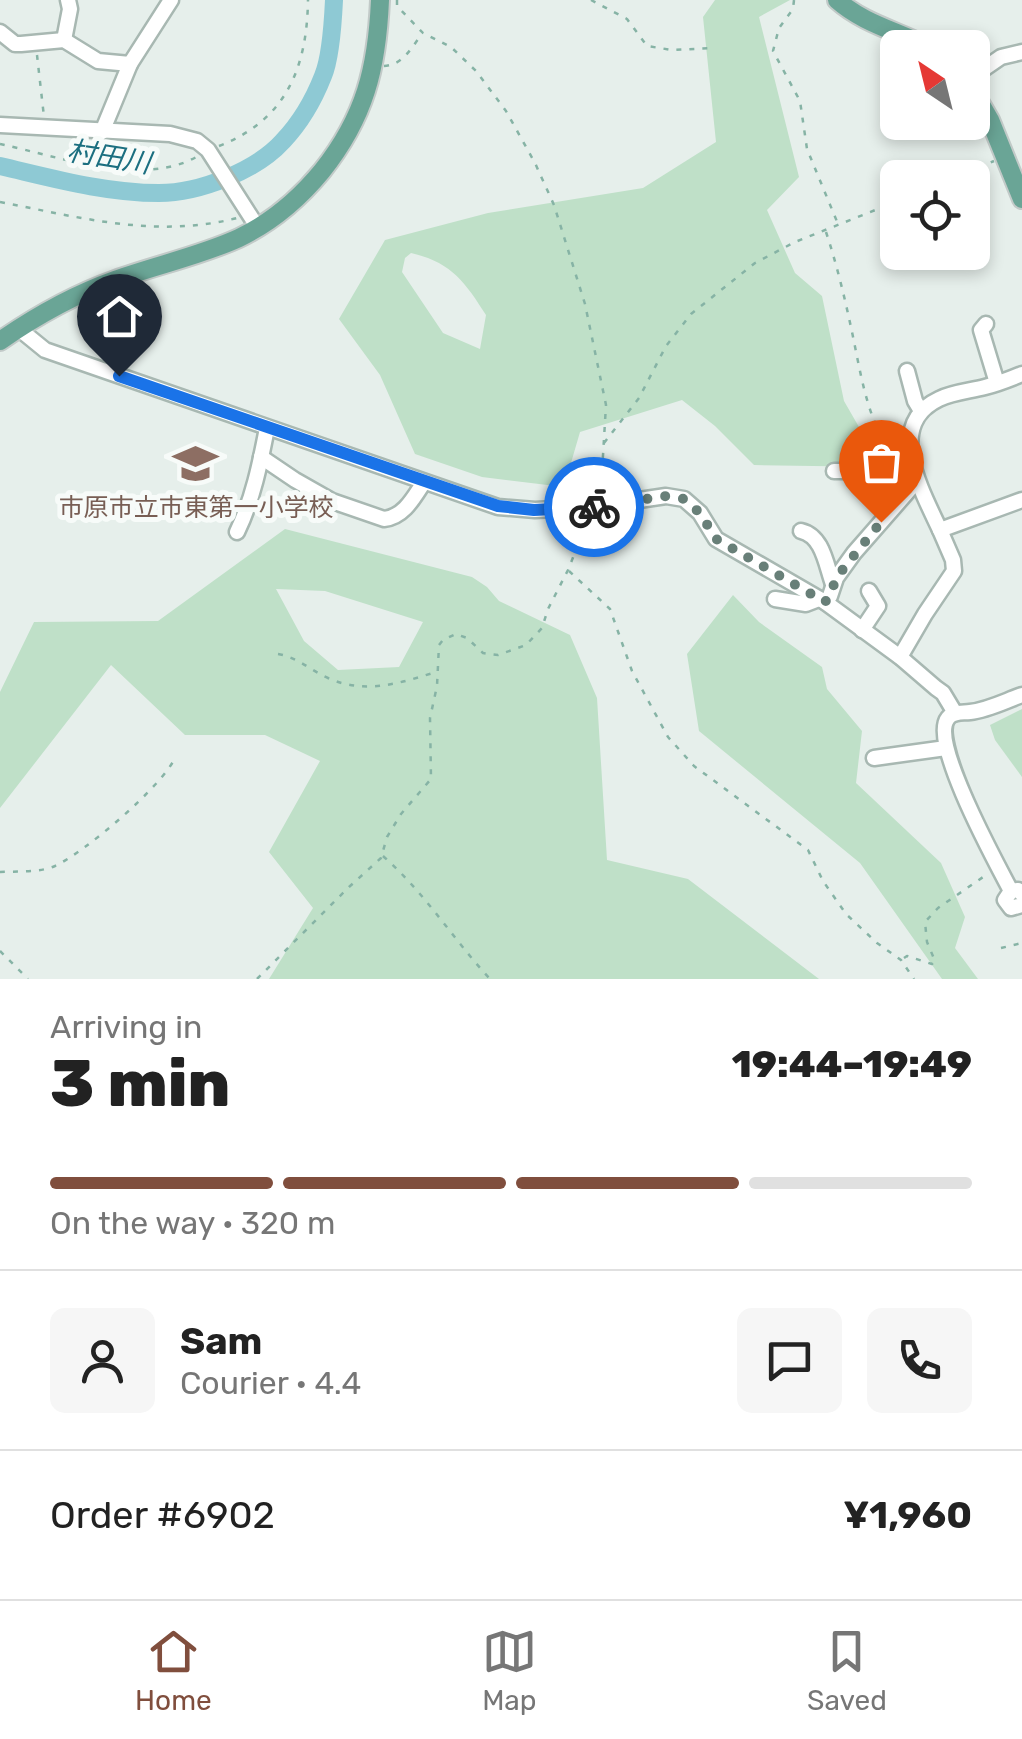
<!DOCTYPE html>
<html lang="en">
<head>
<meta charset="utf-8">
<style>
  :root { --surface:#fff; --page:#f6f6f6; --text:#222; --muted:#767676; --line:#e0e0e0; --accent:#804e3d }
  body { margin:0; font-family:Rubik,"Noto Sans JP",sans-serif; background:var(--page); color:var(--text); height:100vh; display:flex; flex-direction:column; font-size:38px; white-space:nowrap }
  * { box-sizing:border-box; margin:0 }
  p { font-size:32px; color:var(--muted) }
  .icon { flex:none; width:55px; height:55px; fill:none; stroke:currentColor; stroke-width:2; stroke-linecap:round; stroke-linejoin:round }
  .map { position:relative; height:979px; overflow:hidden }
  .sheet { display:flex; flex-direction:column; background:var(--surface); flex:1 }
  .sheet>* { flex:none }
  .needle { width:65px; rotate:325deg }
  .buttons { position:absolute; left:880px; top:30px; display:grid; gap:20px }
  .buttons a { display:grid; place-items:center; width:110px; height:110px; border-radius:15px; background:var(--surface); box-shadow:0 5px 15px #0003; font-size:50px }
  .pin { position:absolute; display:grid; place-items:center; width:85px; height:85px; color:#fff; margin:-102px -42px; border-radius:50% 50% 50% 0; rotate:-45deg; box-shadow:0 0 10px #0007 }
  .pin .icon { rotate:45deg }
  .courier { position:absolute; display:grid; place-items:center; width:100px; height:100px; margin:-50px; border:8px solid #1a73e8; border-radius:50%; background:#fff; color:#222; box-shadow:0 2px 12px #0007 }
  .head em { font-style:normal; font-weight:800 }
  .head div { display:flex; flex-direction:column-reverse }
  .head { display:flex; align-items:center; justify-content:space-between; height:170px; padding:0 50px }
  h1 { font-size:65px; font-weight:800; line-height:75px }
  .bar { display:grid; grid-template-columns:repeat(4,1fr); gap:15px 10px; align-content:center; height:120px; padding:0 50px }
  .bar i { height:12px; border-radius:8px; background:var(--line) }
  .bar .active { background:var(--accent) }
  .bar p { grid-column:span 4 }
  .line { display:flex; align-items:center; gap:25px; padding:0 50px; border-top:2px solid var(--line) }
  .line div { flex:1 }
  .round { display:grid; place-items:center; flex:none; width:105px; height:105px; border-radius:15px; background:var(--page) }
  .dock { display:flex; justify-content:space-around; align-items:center; height:140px; border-top:2px solid var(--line); background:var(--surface); font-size:28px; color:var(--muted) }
  .dock a { display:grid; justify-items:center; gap:5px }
  .dock .active { color:var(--accent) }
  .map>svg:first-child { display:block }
  .green { fill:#bfe0c8; fill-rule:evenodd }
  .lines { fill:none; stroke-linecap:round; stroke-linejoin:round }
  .river { stroke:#8ec9d4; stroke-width:18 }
  .minor-casing { stroke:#a8b8b2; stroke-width:19 }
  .major-casing { stroke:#c2cac8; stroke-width:22 }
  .path { stroke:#86b3a5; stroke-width:2.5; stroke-dasharray:5 8; stroke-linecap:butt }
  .minor { stroke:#fff; stroke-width:14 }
  .major { stroke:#6aa596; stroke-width:18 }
  .done { stroke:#687f78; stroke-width:10; stroke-dasharray:0 18 }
  .route { stroke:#1a73e8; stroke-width:12 }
  .labels { text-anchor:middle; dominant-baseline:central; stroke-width:10; stroke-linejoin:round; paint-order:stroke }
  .education-label { font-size:25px; fill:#785e54; stroke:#f7fbf9 }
  .water-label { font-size:28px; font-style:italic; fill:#1c6f80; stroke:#f7fbf9 }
</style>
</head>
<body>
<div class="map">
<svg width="1022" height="979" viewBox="0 0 1022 979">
  <rect width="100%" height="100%" fill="#e6efeb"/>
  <!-- green -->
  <g class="green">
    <path d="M 715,0 L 790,0 L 759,17 L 799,177 L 767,210 L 795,273 L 822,296 L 844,401 L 882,467 L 754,465 L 715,426 L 682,400 L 580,432 L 564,487 L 482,477 L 415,454 L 380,375 L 339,319 L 385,240 L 488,213 L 643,188 L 716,142 L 703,17 ZM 411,253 C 451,262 465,282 486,315 L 480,349 L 443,333 L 402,272 L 405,258 Z"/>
    <path d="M 285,529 L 472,577 L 487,587 L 499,601 L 570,635 L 597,698 L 607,860 L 688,879 L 819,979 L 269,979 L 313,908 L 269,852 L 320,761 L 265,735 L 185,735 L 111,665 L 0,808 L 0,692 L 34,622 L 158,621 ZM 276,589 L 325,591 L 423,622 L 399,667 L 338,670 L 304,641 Z"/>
    <path d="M 733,595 L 759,622 L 822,667 L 827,689 L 862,731 L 856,783 L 941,863 L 965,917 L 955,948 L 978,979 L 942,979 L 860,863 L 699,731 L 687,654 Z"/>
    <path d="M 1022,709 L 1022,777 L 995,740 L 990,725 Z"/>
  </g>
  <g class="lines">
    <!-- river -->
    <path class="river" d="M 0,166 C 52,178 105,193 159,193 C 199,193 256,171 283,141 C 300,123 314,99 323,76 C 331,57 333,21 334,0"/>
    <defs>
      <g id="minor">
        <path d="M 0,32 L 15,44 L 21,44 L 64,40 L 98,61 L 130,64"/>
        <path d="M 64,40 L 70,9 L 68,0"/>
        <path d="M 972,77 L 1001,57 L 1022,52"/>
        <path d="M 0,125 L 170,134 L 197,141 L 208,150 L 258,228"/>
        <path d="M 102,132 L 130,64 L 171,0"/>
        <path d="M 986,324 L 981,330 L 997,383"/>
        <path d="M 18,328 L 45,350 L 498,507 L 535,510 L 593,507 L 666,496 L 684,499 L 700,513 L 716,539 L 825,602 L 900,657 L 936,688 L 943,693 L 955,713"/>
        <path d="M 907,371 L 915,401 L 921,411"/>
        <path d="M 261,457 L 295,480 L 332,501 L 384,519 C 404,517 414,497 424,482"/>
        <path d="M 834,471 L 850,471 L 893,506"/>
        <path d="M 940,530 C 922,491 884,425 939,399 C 953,392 970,391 985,387 C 997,384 1010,379 1022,374"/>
        <path d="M 801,531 C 823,536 826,565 833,584"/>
        <path d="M 237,532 C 253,499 260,464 267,428"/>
        <path d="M 775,599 L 806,604 L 819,599"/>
        <path d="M 825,602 L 830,596 L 836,578 L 854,553 L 917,481"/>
        <path d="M 862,630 L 878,606 L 869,591"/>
        <path d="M 900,657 L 925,614 L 954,571 L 953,560 L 940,530 L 1022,500"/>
        <path d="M 874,758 L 946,748"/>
        <path d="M 1011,891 C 997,864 929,741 948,718 C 954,711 962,713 970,712 C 988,710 1005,701 1022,695"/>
        <path d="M 1022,894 L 1018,890 L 1011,891 L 1005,900 L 1011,908 L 1022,905"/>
      </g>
      <g id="major">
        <path d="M 837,0 C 864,24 898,31 930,48"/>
        <path d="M 972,89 L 990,120 L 1022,199"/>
        <path d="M 0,341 C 36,316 73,295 115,280 C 156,265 200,256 239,238 C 272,222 299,199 322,171 C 365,117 377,68 380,0"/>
      </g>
    </defs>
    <!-- minor casing -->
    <use href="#minor" class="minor-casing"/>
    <!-- major casing -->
    <use href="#major" class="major-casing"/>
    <!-- path -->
    <g class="path">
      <path d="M 397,0 L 397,6 L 423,33 L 451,47 L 476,71 L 506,111 L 535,163 L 554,205 L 585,304 L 606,405 L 602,472 L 596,494"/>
      <path d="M 591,0 L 627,19 L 647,46 L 672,50 L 713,48"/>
      <path d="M 794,0 L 793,9 L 779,28 L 773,51 L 800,101 L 807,149 L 838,224"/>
      <path d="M 37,55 L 44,117"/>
      <path d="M 384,66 C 403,65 411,48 422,34"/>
      <path d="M 0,144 C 57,156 144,188 198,156"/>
      <path d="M 219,146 C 286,120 307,68 308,0"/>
      <path d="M 955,178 L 994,161"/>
      <path d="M 0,202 C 79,217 156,239 237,218"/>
      <path d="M 826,232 C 837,265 845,299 852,332 C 862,379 868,429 901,465"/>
      <path d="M 604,443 L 639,398 L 666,346 L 691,314 L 755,263 L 795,242 L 898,201"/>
      <path d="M 569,571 L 610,609 L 632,671 L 668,737 L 694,766 L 808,850 L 823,881 L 846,914 L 877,943 L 901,960 L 914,979"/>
      <path d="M 278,654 C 297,657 310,670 328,678 C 365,695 400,683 436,672"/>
      <path d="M 383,856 C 425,893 453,939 490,979"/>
      <path d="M 0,872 C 17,871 39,873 55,866 C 85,852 163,786 176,756"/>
      <path d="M 1001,948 L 1022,943"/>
      <path d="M 0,951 L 28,979"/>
      <path d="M 904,958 L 907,956 L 932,964 L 935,961 L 927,942 L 925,922 L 938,908 L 989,873"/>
      <path d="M 257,979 L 349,887 L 381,858 L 387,837 L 401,814 L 431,779 L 430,718 L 437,686 L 439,645 L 443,640 L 456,634 L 467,638 L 483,653 L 489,654 L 498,655 L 526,645 L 542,628 L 548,609 L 568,570 L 588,520"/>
    </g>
    <!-- minor -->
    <use href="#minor" class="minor"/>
    <!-- major -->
    <use href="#major" class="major"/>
  </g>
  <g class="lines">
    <!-- done -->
    <path class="done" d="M 594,507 L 666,496 L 684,499 L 700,513 L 716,539 L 825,602 L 830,596 L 836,578 L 881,522"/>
    <!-- route -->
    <path class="route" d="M 119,376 L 498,506 L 534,510 L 594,507"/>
  </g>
  <!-- icons -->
  <defs>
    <symbol id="school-bare" viewBox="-9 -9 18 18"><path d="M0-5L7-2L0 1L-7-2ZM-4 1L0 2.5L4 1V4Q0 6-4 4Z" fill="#8d6e63" stroke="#f7fbf9" stroke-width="2.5" paint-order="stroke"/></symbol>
  </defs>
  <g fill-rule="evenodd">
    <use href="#school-bare" x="164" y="432" width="63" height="63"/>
  </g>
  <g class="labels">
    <!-- education labels -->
    <g class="education-label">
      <text x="196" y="507">市原市立市東第一小学校</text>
    </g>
    <!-- water labels -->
    <g class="water-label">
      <text transform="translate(109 157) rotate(9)">村田川</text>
    </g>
  </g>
</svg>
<div class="buttons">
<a><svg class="needle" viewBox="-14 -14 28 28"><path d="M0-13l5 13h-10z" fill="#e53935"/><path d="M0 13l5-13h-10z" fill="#767676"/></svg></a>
<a><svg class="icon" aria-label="locate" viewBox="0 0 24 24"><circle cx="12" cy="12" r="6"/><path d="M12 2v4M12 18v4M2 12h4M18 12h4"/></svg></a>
</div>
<div class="pin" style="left:881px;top:522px;background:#ea580c"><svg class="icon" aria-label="bag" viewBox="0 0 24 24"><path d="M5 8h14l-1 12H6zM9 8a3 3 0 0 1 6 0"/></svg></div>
<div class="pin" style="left:119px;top:376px;background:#1f2937"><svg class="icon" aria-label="home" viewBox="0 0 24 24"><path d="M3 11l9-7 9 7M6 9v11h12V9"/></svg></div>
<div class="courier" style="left:594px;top:507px"><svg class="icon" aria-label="bike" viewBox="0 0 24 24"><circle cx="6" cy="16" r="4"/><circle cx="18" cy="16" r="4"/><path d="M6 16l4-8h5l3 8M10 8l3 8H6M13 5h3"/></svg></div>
</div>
<section class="sheet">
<div class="head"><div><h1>3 min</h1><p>Arriving in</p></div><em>19:44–19:49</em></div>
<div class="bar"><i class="active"></i><i class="active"></i><i class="active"></i><i></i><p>On the way · 320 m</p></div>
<div class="line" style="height:180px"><a class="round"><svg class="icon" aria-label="person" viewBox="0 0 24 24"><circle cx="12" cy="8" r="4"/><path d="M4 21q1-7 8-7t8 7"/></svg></a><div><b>Sam</b><p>Courier · 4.4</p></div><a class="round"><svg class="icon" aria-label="chat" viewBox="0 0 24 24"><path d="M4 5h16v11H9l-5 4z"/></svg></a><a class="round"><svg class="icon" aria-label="phone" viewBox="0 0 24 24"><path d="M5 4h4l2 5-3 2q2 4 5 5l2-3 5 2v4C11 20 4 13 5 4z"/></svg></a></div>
<div class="line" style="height:130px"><div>Order #6902</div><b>¥1,960</b></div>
</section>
<nav class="dock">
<a class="active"><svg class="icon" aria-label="home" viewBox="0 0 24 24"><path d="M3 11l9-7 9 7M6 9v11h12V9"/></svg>Home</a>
<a><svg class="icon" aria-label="map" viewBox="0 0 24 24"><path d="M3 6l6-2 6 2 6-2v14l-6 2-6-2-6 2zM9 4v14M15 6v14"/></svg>Map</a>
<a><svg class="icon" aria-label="saved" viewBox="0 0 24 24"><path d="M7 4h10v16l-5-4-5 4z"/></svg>Saved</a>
</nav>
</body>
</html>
